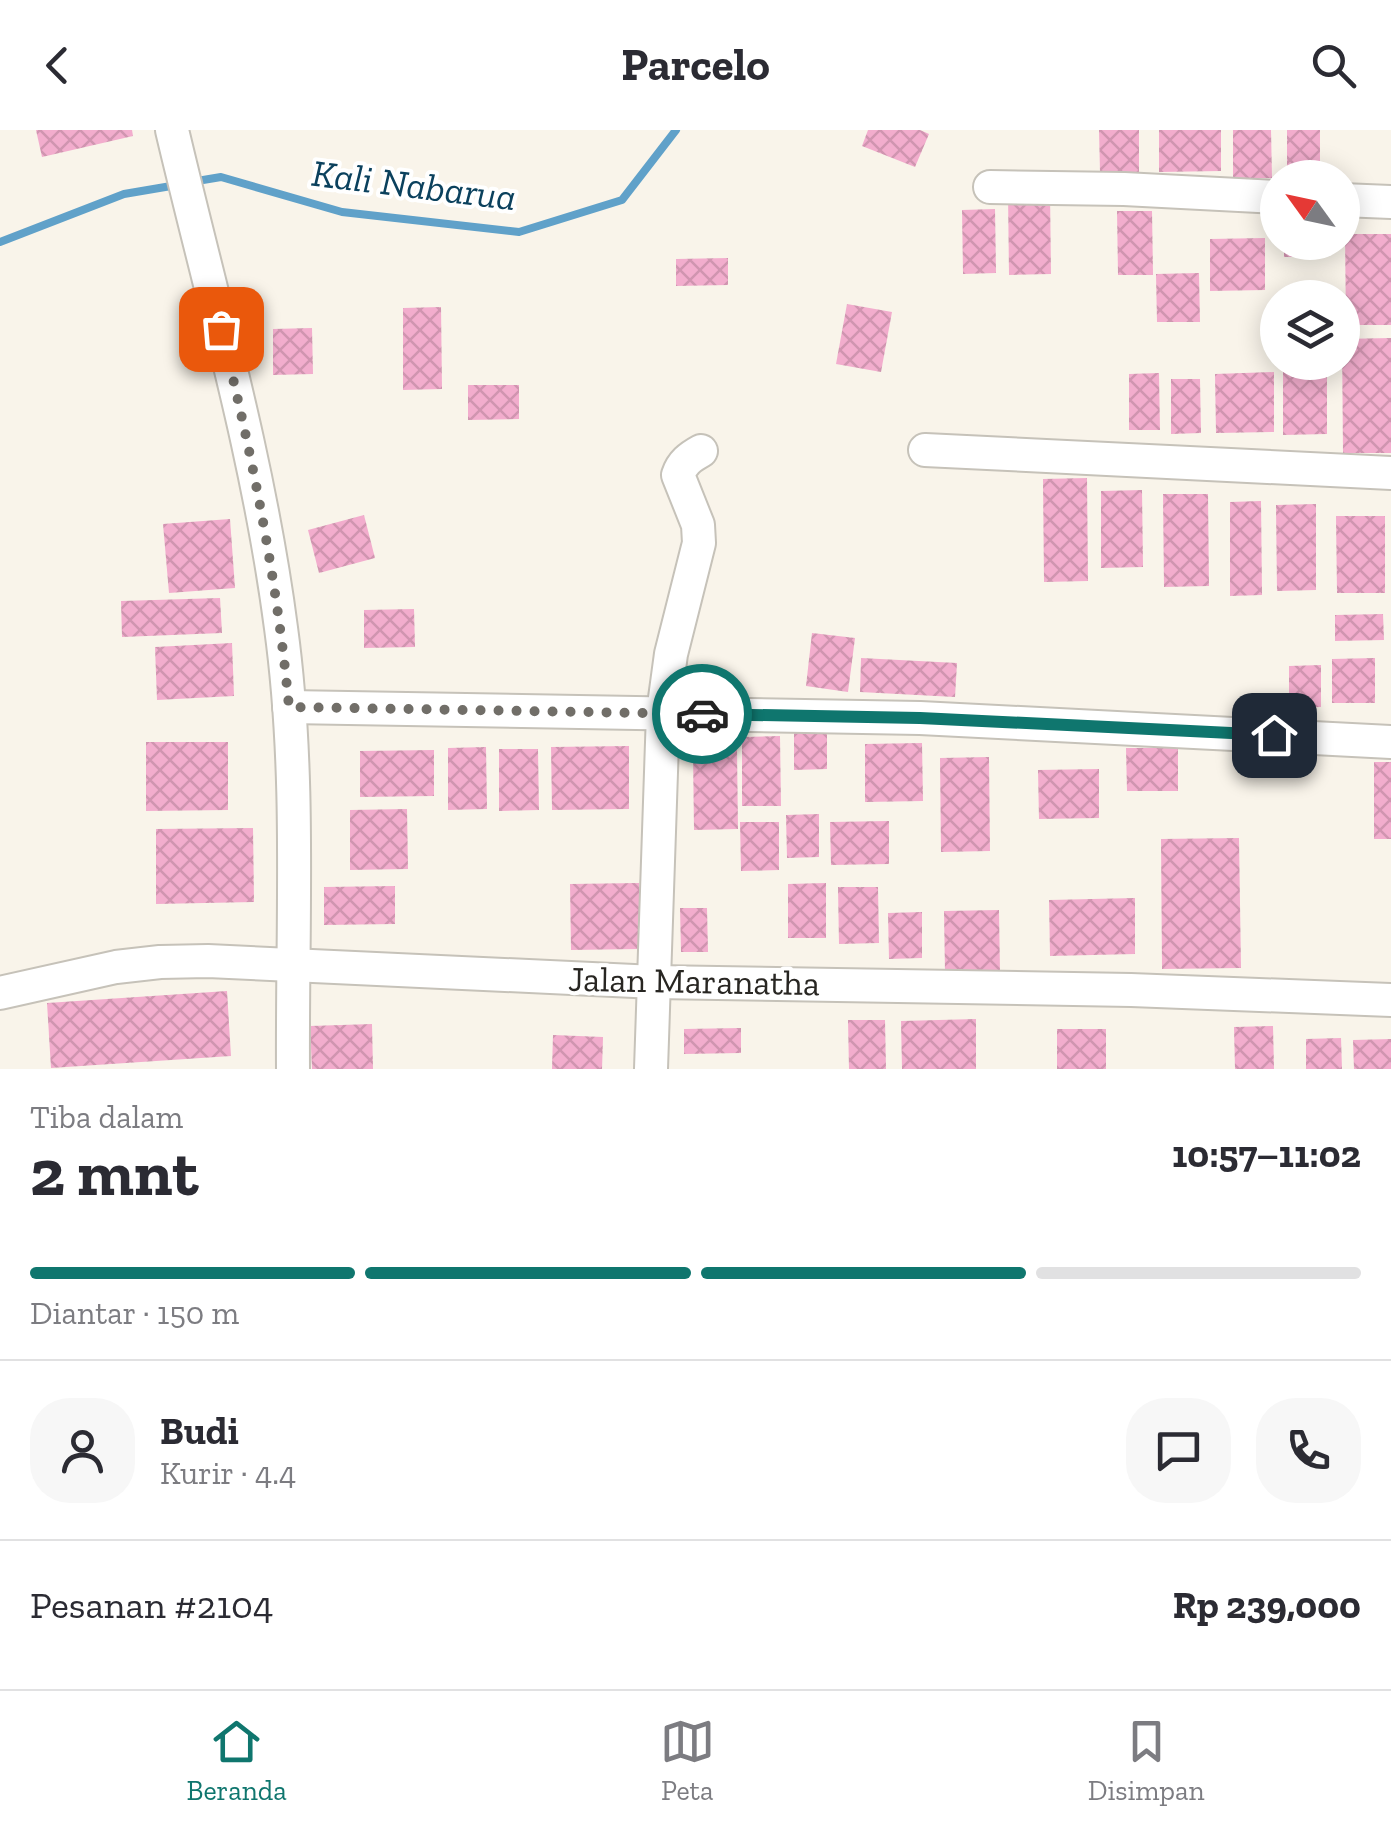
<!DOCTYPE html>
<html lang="id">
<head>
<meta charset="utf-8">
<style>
  :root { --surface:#fff; --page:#f7f7f7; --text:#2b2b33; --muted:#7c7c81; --line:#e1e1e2; --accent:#0f766e }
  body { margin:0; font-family:"Zilla Slab",serif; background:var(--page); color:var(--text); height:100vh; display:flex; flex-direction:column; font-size:38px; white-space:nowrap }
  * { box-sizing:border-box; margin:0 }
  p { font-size:32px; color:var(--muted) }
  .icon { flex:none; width:55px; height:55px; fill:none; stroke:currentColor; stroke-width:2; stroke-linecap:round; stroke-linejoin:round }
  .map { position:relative; height:939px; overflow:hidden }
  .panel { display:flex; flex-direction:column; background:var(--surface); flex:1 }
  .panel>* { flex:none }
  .needle { width:65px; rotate:303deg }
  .controls { position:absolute; left:1260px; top:30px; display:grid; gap:20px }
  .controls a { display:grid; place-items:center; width:100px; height:100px; border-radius:50%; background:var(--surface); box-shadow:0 5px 25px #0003; font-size:50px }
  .pin { position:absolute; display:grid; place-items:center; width:85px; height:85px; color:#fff; margin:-42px; border-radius:20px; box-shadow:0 5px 15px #0006 }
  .courier { position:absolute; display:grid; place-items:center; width:100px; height:100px; margin:-50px; border:8px solid #0f766e; border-radius:50%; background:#fff; color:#222; box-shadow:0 2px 12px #0007 }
  .headline em { font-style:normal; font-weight:700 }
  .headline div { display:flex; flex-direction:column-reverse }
  .headline { display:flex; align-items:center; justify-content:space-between; height:170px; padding:0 30px }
  h1 { font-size:65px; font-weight:700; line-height:75px }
  .bar { display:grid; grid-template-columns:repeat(4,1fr); gap:15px 10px; align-content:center; height:120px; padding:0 30px }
  .bar i { height:12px; border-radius:8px; background:var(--line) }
  .bar .on { background:var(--accent) }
  .bar p { grid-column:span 4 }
  .line { display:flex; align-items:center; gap:25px; padding:0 30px; border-top:2px solid var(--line) }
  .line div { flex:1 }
  .round { display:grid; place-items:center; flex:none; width:105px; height:105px; border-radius:40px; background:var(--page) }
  header { display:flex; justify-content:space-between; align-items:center; height:130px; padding:0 30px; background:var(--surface); font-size:45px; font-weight:700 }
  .tab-bar { display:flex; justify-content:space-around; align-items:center; height:140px; border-top:2px solid var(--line); background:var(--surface); font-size:28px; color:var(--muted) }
  .tab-bar a { display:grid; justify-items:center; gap:5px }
  .tab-bar .on { color:var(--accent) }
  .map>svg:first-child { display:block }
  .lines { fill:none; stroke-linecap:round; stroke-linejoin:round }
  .stream { stroke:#60a1c9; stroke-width:8 }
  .building { fill:url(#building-cross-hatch) }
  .minor-casing { stroke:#c6c2b9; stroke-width:36 }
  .minor { stroke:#fff; stroke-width:32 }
  .done { stroke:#716e68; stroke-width:10; stroke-dasharray:0 18 }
  .route { stroke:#0f766e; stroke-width:12 }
  .labels { text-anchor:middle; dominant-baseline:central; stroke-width:8; stroke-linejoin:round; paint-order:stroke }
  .street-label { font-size:35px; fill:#282622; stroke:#fff }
  .water-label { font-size:38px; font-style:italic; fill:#0b415d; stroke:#fff }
</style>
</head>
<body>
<header><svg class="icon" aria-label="back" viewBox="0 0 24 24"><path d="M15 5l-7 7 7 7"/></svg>Parcelo<svg class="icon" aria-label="search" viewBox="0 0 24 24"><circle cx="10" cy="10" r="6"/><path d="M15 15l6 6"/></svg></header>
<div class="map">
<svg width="1391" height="939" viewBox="0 0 1391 939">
  <defs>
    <pattern id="building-cross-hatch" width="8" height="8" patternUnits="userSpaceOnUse" patternTransform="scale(2.5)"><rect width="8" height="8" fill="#f2adcd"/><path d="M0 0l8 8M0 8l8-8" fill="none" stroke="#d095b0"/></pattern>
  </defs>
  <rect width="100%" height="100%" fill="#f9f4ea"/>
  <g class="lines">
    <!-- stream -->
    <g class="stream">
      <path d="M 191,52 L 221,47 L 342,82 L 519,102 L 622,70 L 676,0"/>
      <path d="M 0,112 L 124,64 L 177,55"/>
    </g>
  </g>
  <!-- building -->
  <g class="building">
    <path d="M 36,0 L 132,0 L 133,6 L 42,27 Z"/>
    <path d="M 868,0 L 920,0 L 929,4 L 915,37 L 862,16 Z"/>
    <path d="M 1099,0 L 1139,0 L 1139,42 L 1100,42 Z"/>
    <path d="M 1159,0 L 1221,0 L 1221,41 L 1159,42 Z"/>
    <path d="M 1233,0 L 1271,0 L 1272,48 L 1233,48 Z"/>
    <rect x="1287" y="0" width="33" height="48"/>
    <path d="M 1050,61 L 1051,144 L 1009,145 L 1008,62 Z"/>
    <path d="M 995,79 L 996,143 L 963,144 L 962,80 Z"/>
    <path d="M 1117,81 L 1152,81 L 1153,145 L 1118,145 Z"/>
    <path d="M 1345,104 L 1391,104 L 1391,195 L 1346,195 Z"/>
    <path d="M 1265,108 L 1265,160 L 1210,161 L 1210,109 Z"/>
    <rect x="1284" y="112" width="36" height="15"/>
    <path d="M 728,128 L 728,155 L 676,156 L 676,129 Z"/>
    <path d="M 1199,143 L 1200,192 L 1157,192 L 1156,144 Z"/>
    <path d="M 847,174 L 892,182 L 881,242 L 836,234 Z"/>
    <path d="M 441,177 L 442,259 L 403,260 L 403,178 Z"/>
    <path d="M 312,198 L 313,244 L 273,245 L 273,199 Z"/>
    <path d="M 1391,208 L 1391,323 L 1343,323 L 1342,209 Z"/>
    <path d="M 1283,232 L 1327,232 L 1327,304 L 1283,305 Z"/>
    <path d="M 1274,242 L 1274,302 L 1216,303 L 1215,244 Z"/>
    <path d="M 1159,243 L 1160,300 L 1129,300 L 1129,244 Z"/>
    <path d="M 1171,249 L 1200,249 L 1201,303 L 1171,304 Z"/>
    <path d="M 468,255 L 519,255 L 519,289 L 468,290 Z"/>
    <path d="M 1087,348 L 1088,451 L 1044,452 L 1043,349 Z"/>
    <path d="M 1142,360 L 1143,437 L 1101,438 L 1101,361 Z"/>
    <path d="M 1163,364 L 1208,364 L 1209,456 L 1164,457 Z"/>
    <path d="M 1261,371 L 1262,465 L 1230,466 L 1230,372 Z"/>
    <path d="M 1316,374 L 1316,460 L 1277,461 L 1276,375 Z"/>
    <path d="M 364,385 L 375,428 L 319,443 L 308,400 Z"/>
    <path d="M 1336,386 L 1385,386 L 1385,463 L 1337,463 Z"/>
    <path d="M 230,389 L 235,458 L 169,463 L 163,394 Z"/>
    <path d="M 220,468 L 222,503 L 122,507 L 121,471 Z"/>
    <path d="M 414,479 L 415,517 L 364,518 L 364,480 Z"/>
    <path d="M 1383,484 L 1384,510 L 1335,511 L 1335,485 Z"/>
    <path d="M 812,503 L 855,508 L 848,562 L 806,556 Z"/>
    <path d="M 232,513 L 234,566 L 157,570 L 155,517 Z"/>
    <path d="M 861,528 L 957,533 L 955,567 L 860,562 Z"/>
    <path d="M 1375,528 L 1375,573 L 1332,573 L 1332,529 Z"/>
    <path d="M 1321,535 L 1321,577 L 1289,578 L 1289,536 Z"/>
    <path d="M 794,600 L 827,600 L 827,639 L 794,640 Z"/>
    <path d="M 780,606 L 781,676 L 742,676 L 742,607 Z"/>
    <path d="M 146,612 L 228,612 L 228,680 L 146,681 Z"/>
    <path d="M 922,613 L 923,671 L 865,672 L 865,614 Z"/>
    <path d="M 629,616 L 629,679 L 552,680 L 551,617 Z"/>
    <path d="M 486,617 L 487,679 L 448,680 L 448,618 Z"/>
    <path d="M 1126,618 L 1178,618 L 1178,661 L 1127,661 Z"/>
    <path d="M 499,619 L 538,619 L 539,680 L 499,681 Z"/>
    <path d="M 434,620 L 434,666 L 360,667 L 360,621 Z"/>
    <path d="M 737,620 L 738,699 L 694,700 L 693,621 Z"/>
    <path d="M 989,627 L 990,721 L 941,722 L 940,628 Z"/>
    <rect x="1374" y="632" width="17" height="77"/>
    <path d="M 1099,639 L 1099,688 L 1039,689 L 1038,640 Z"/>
    <path d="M 407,679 L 408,739 L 350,740 L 350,680 Z"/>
    <path d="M 819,684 L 819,727 L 787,728 L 786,685 Z"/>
    <path d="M 889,691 L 889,734 L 831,735 L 830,692 Z"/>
    <path d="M 740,692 L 779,692 L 779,740 L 741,741 Z"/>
    <path d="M 253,698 L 254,772 L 156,774 L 156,699 Z"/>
    <path d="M 1239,708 L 1241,838 L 1162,839 L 1161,709 Z"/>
    <path d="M 639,753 L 640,819 L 571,820 L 570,754 Z"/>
    <path d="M 826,753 L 826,808 L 788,808 L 788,754 Z"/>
    <path d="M 395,756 L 395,794 L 324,795 L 324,757 Z"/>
    <path d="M 838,757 L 878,757 L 879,813 L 839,814 Z"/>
    <path d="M 1135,768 L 1135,824 L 1050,826 L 1049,770 Z"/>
    <path d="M 680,778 L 707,778 L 708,822 L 681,822 Z"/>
    <path d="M 999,780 L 1000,842 L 945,843 L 944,781 Z"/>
    <path d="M 922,782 L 922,828 L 889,829 L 888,783 Z"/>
    <path d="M 227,861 L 231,926 L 51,938 L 47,873 Z"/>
    <path d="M 976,889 L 976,939 L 902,939 L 901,891 Z"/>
    <path d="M 848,890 L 885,890 L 886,939 L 849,939 Z"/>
    <path d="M 372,894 L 373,939 L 312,939 L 310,896 Z"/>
    <path d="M 1273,896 L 1274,939 L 1235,939 L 1234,897 Z"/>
    <path d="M 741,898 L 741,923 L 684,924 L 684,899 Z"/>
    <rect x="1057" y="899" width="49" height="40"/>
    <path d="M 553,905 L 603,907 L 602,939 L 552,939 Z"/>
    <path d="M 1341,908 L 1342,939 L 1306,939 L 1306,909 Z"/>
    <path d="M 1391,909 L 1391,939 L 1354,939 L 1353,910 Z"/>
  </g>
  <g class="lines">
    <defs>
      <g id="minor">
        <path d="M 172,0 C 211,165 259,329 281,498 C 301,644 292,792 293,939"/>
        <path d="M 990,57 L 1124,59 L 1278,67"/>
        <path d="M 1342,70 L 1391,72"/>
        <path d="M 925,320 L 1391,343"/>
        <path d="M 289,577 L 920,588 L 1391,612"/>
        <path d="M 0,863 L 116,837 L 160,832 L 208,831 L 655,852 L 1131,860 L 1391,870"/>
        <path d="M 651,939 L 663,583 L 671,524 L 699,413 L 698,395 L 678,345 C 682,333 690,327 701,321"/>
      </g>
    </defs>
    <!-- minor casing -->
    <use href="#minor" class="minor-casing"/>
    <!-- minor -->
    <use href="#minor" class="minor"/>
  </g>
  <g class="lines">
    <!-- done -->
    <path class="done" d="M 221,199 C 252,324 277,449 289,577 L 702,584"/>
    <!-- route -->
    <path class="route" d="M 702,584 L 920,588 L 1274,605"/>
  </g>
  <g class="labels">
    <!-- street labels -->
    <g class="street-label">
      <text transform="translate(694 851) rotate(1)">Jalan Maranatha</text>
    </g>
    <!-- water labels -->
    <g class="water-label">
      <text transform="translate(414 55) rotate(7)">Kali Nabarua</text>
    </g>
  </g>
</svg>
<div class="controls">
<a><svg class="needle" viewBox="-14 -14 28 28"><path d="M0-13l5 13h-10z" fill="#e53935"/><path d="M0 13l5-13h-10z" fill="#7c7c81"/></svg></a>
<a><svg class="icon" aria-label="layers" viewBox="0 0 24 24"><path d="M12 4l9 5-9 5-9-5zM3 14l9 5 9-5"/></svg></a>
</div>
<div class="pin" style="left:221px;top:199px;background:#ea580c"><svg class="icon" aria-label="bag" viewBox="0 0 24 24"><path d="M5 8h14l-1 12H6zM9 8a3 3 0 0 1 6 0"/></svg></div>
<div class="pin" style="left:1274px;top:605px;background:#1f2937"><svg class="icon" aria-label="home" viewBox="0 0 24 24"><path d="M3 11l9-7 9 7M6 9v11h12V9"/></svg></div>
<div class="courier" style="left:702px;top:584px"><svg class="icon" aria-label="car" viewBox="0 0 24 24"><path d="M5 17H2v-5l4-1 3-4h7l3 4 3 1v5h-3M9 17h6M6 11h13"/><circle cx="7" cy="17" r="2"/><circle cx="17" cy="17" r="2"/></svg></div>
</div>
<section class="panel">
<div class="headline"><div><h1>2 mnt</h1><p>Tiba dalam</p></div><em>10:57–11:02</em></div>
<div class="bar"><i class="on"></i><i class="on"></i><i class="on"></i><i></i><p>Diantar · 150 m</p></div>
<div class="line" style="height:180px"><a class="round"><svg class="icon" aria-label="person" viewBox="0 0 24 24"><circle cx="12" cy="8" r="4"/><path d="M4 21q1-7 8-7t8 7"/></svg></a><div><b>Budi</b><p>Kurir · 4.4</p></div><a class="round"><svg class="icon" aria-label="chat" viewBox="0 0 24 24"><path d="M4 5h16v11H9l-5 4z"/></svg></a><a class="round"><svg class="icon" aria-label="phone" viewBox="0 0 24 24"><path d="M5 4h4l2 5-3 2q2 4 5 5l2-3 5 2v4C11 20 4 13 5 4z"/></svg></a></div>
<div class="line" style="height:130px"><div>Pesanan #2104</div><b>Rp 239,000</b></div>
</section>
<nav class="tab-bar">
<a class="on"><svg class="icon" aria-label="home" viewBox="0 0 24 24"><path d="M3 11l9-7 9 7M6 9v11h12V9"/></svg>Beranda</a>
<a><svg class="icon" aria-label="map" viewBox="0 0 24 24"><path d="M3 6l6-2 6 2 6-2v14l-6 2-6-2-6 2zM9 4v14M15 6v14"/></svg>Peta</a>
<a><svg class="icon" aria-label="saved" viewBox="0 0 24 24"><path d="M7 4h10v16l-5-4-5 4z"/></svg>Disimpan</a>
</nav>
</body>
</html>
